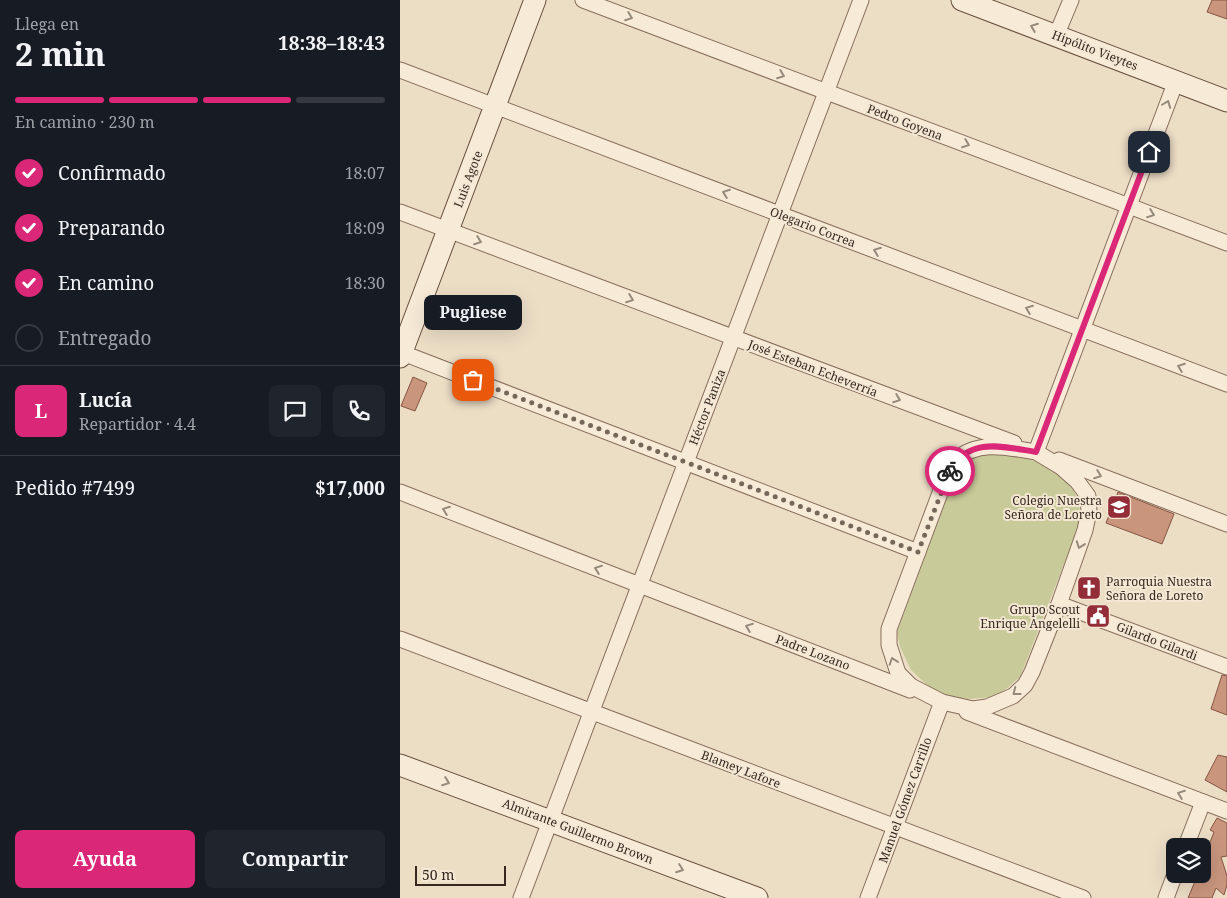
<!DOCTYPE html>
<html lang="es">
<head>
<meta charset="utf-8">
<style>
  :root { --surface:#171b24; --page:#20242c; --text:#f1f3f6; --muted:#9ea1a6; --line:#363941; --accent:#db2777 }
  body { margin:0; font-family:"Noto Serif",serif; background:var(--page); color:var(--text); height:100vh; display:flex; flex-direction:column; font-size:19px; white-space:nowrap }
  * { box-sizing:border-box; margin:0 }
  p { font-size:16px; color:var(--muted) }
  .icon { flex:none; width:28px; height:28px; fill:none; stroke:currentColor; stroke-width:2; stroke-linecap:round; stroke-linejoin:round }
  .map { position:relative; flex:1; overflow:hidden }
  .drawer { display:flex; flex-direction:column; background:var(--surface); width:400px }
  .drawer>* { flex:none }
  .buttons { position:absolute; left:766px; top:838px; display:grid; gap:10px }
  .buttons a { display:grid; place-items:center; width:45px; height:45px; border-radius:8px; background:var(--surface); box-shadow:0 5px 20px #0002; font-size:25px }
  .scale { position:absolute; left:15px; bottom:12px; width:91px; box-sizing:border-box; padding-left:5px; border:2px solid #37281f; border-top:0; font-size:14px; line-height:18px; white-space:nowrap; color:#37281f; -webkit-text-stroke:4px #f4e8d5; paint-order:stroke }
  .pin { position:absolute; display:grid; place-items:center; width:42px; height:42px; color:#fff; margin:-21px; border-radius:10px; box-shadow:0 2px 8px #0006 }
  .courier { position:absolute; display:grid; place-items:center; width:50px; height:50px; margin:-25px; border:4px solid #db2777; border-radius:50%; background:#fff; color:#222; box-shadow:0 1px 6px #0007 }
  .bubble { position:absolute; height:35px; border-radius:8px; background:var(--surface); box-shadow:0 5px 20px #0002; font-size:16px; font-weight:700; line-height:35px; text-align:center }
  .head em { font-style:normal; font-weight:700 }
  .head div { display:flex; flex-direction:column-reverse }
  .head { display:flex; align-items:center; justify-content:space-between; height:85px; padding:0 15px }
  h1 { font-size:32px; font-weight:700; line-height:38px }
  .bar { display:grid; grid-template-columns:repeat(4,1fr); gap:8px 5px; align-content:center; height:60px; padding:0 15px }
  .bar i { height:6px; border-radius:4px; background:var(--line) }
  .bar .active { background:var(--accent) }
  .bar p { grid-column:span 4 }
  .line { display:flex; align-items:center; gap:12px; padding:0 15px; border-top:1px solid var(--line) }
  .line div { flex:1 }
  .round { display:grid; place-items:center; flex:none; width:52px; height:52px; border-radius:8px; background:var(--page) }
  ol { padding:0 15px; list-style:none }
  li { display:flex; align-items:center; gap:15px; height:55px }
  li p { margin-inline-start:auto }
  li .icon { padding:5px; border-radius:50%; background:var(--accent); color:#fff; stroke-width:4 }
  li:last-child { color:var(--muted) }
  li i { width:28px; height:28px; border:2px solid var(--line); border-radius:50% }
  .action { display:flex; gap:10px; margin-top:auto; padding:10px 15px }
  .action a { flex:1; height:58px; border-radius:8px; background:var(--accent); color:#fff; font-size:20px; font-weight:700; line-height:58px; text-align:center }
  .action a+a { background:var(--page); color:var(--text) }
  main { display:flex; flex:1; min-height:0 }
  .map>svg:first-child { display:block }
  .green { fill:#c9ca99 }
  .building { fill:#c9957d; stroke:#855643 }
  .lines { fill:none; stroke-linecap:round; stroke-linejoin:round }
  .street-casing { stroke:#876e5c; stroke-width:17 }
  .secondary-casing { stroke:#69503f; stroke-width:23 }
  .street { stroke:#f7ebd8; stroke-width:15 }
  .secondary { stroke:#f7ebd8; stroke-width:21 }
  .oneway { stroke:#978a7c }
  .done { stroke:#766759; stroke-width:5; stroke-dasharray:0 9 }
  .route { stroke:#db2777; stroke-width:6 }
  .labels { text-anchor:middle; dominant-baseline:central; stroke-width:4; stroke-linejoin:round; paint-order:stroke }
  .street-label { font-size:12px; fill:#37281f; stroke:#f4e8d5 }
  .poi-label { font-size:12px; fill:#37281f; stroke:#f4e8d5; text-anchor:end }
</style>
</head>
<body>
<main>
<section class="drawer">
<div class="head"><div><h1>2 min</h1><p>Llega en</p></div><em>18:38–18:43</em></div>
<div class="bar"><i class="active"></i><i class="active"></i><i class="active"></i><i></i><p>En camino · 230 m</p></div>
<ol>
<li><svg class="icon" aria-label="check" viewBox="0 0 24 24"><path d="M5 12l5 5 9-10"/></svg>Confirmado<p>18:07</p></li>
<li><svg class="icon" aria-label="check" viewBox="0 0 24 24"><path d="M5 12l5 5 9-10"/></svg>Preparando<p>18:09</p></li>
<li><svg class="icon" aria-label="check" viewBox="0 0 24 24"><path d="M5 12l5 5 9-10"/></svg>En camino<p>18:30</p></li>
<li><i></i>Entregado</li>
</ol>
<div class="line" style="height:90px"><b class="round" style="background:var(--accent);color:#fff">L</b><div><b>Lucía</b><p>Repartidor · 4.4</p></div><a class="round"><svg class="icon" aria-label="chat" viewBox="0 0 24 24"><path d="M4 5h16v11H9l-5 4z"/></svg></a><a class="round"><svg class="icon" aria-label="phone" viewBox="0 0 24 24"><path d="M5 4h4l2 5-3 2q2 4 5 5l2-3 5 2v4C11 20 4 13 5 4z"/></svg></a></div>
<div class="line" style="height:65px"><div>Pedido #7499</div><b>$17,000</b></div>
<div class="action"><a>Ayuda</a><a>Compartir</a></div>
</section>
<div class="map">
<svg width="827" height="898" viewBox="0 0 827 898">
  <rect width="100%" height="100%" fill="#ecddc5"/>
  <!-- green -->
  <path class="green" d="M 594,451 L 634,458 L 656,472 L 670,484 L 678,499 L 681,517 L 673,541 L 620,677 L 606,689 L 595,697 L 568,699 L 546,696 L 527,685 L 511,670 L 500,647 L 497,632 L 557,471 L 578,456 Z"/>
  <!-- building -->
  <g class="building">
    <path d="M 812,0 L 827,0 L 827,19 L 807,12 Z"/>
    <path d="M 13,377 L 27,383 L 15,411 L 1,406 Z"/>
    <path d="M 718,492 L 774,514 L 762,544 L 706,523 Z"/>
    <path d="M 822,675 L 827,676 L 827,715 L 811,709 Z"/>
    <path d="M 818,755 L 827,757 L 827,792 L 805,780 Z"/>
    <path d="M 817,818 L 827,823 L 827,856 L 821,857 L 827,876 L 827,885 L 824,895 L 816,888 L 812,898 L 788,898 L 798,874 L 802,874 L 802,863 L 814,832 L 810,830 Z"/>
  </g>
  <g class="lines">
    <defs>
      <g id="street">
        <path d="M 183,0 L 827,243"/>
        <path d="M 656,36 L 671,0"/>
        <path d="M 0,70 L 827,384"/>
        <path d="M 0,212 L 614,443"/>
        <path d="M 0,352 L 518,552"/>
        <path d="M 636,452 L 661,467 L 677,481 L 688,496 L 689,511 L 685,530 L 659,604 L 632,672 L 625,685 L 613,696 L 587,707 L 573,709 L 542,702 L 511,686 L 498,673 L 489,645 L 489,629 L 546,477 C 549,472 552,464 556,460 C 578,439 610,448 636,452 L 776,81"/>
        <path d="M 659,460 L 827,524"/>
        <path d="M 0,492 L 510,690"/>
        <path d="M 659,604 L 827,667"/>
        <path d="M 0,639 L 683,898"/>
        <path d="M 567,712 L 827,811"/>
        <path d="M 786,846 L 803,802"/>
        <path d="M 121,898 L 461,0"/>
        <path d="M 468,898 L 542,702"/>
        <path d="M 766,898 L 775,874"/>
      </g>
      <g id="secondary">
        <path d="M 562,0 L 827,101"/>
        <path d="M 0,357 L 135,0"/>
        <path d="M 0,765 L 357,898"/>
      </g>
    </defs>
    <!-- street casing -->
    <use href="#street" class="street-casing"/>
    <!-- secondary casing -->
    <use href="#secondary" class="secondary-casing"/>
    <!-- street -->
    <use href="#street" class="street"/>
    <!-- secondary -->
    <use href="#secondary" class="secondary"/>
  </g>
  <!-- one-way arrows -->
  <defs><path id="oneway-chevron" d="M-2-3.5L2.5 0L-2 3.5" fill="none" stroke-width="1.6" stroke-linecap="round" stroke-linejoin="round" transform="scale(1.25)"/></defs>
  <g class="oneway">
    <use href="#oneway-chevron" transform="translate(229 17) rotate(21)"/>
    <use href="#oneway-chevron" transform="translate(634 27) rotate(-159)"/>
    <use href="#oneway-chevron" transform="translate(381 75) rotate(21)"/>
    <use href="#oneway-chevron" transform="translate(767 104) rotate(-69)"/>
    <use href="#oneway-chevron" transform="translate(566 144) rotate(21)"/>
    <use href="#oneway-chevron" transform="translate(326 193) rotate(-159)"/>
    <use href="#oneway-chevron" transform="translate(751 214) rotate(21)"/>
    <use href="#oneway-chevron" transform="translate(78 241) rotate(21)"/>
    <use href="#oneway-chevron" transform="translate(477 251) rotate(-159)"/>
    <use href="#oneway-chevron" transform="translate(230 299) rotate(21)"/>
    <use href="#oneway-chevron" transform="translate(629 309) rotate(-159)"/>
    <use href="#oneway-chevron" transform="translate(781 367) rotate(-159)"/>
    <use href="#oneway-chevron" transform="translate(497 399) rotate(21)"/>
    <use href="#oneway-chevron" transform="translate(698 475) rotate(21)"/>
    <use href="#oneway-chevron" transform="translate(46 510) rotate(-159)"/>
    <use href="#oneway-chevron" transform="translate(680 545) rotate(110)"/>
    <use href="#oneway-chevron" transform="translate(198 569) rotate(-159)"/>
    <use href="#oneway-chevron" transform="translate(349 627) rotate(-159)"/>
    <use href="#oneway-chevron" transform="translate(493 661) rotate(-109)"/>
    <use href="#oneway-chevron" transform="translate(616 692) rotate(142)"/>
    <use href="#oneway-chevron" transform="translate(46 782) rotate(21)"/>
    <use href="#oneway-chevron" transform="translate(781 794) rotate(-159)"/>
    <use href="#oneway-chevron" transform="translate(280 869) rotate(20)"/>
  </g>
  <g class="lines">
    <!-- done -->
    <path class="done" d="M 73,380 L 518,552 L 550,471"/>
    <!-- route -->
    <path class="route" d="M 550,471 C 569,436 604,447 636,452 L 749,152"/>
  </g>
  <!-- icons -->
  <defs>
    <symbol id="school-square" viewBox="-11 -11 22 22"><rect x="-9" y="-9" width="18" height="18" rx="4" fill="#932e39" stroke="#f4e8d5"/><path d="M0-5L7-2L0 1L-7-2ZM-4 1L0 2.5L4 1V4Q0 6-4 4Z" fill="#fff"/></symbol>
    <symbol id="church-square" viewBox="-11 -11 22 22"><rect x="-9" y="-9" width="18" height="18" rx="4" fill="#932e39" stroke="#f4e8d5"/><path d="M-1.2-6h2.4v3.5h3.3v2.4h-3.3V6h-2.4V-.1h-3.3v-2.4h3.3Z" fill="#fff"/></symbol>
    <symbol id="civic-square" viewBox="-11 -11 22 22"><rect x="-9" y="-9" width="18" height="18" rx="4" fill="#932e39" stroke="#f4e8d5"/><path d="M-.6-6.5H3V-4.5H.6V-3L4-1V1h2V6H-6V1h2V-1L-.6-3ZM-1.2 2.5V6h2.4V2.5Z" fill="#fff"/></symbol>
  </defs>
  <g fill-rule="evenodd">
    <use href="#school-square" x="705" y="493" width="28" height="28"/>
    <use href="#church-square" x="675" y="574" width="28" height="28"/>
    <use href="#civic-square" x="684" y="602" width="28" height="28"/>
  </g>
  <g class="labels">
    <!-- street labels -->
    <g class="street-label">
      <text transform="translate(695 50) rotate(21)">Hipólito Vieytes</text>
      <text transform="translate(505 122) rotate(21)">Pedro Goyena</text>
      <text transform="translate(68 179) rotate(-69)">Luis Agote</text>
      <text transform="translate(413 227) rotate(21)">Olegario Correa</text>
      <text transform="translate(413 368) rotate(21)">José Esteban Echeverría</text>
      <text transform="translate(307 407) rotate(-69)">Héctor Paniza</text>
      <text transform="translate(757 641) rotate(21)">Gilardo Gilardi</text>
      <text transform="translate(413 652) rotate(21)">Padre Lozano</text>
      <text transform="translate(341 769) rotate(21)">Blamey Lafore</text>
      <text transform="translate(505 800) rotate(-70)">Manuel Gómez Carrillo</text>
      <text transform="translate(178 831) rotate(21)">Almirante Guillermo Brown</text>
    </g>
    <!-- poi labels -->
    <g class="poi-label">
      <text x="702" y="500">Colegio Nuestra<tspan x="702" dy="14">Señora de Loreto</tspan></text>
      <text x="706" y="581" text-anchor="start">Parroquia Nuestra<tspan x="706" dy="14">Señora de Loreto</tspan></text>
      <text x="680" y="609">Grupo Scout<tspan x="680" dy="14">Enrique Angelelli</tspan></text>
    </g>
  </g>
</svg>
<div class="buttons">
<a><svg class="icon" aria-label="layers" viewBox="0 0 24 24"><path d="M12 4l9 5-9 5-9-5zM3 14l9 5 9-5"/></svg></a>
</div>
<div class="scale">50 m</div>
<div class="pin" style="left:73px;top:380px;background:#ea580c"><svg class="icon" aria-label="bag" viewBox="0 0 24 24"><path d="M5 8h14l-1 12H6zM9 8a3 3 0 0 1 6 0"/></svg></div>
<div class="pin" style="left:749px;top:152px;background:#1f2937"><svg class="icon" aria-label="home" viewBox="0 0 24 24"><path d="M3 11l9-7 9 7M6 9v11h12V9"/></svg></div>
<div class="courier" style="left:550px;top:471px"><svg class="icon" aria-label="bike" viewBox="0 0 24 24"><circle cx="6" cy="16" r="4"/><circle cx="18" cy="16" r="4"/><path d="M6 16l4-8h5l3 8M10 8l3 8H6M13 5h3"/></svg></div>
<div class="bubble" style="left:24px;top:295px;width:98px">Pugliese</div>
</div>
</main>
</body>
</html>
